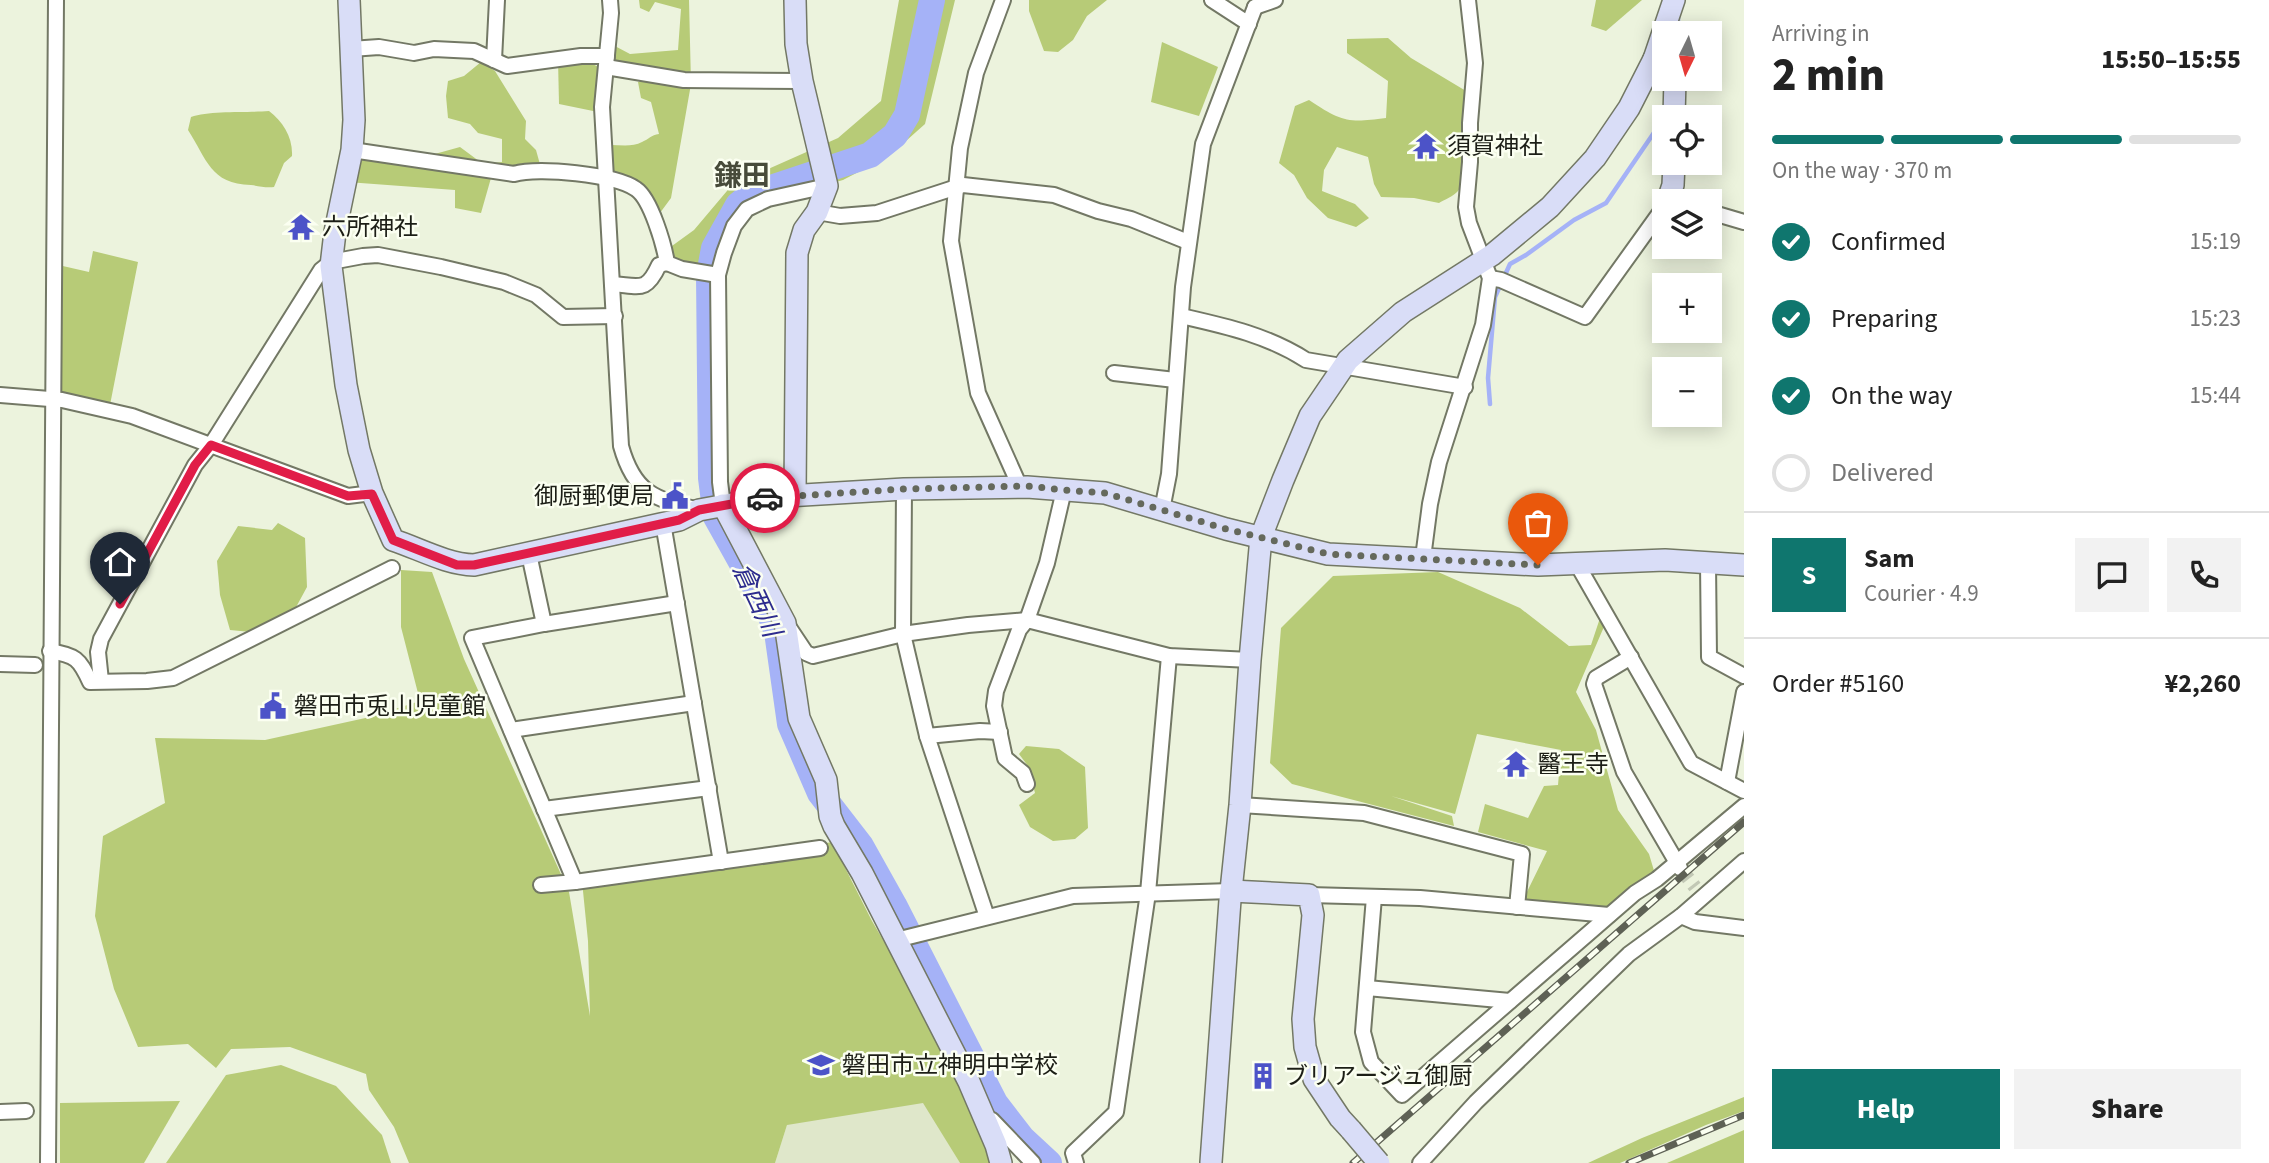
<!DOCTYPE html>
<html lang="en">
<head>
<meta charset="utf-8">
<style>
  :root { --surface:#fff; --page:#f2f2f2; --text:#222; --muted:#767676; --line:#e0e0e0; --accent:#0f766e }
  body { margin:0; font-family:"Source Sans 3","Noto Sans JP",sans-serif; background:var(--page); color:var(--text); height:100vh; display:flex; flex-direction:column; font-size:26px; white-space:nowrap }
  * { box-sizing:border-box; margin:0 }
  p { font-size:23px; color:var(--muted) }
  .icon { flex:none; width:38px; height:38px; fill:none; stroke:currentColor; stroke-width:2; stroke-linecap:round; stroke-linejoin:round }
  .map { position:relative; flex:1; overflow:hidden }
  .panel { display:flex; flex-direction:column; background:var(--surface); width:525px }
  .panel>* { flex:none }
  .needle { width:46px; rotate:185deg }
  .fabs { position:absolute; left:1652px; top:21px; display:grid; gap:14px }
  .fabs a { display:grid; place-items:center; width:70px; height:70px; border-radius:0px; background:var(--surface); box-shadow:0 4px 18px #0003; font-size:35px }
  .pin { position:absolute; display:grid; place-items:center; width:60px; height:60px; color:#fff; margin:-72px -30px; border-radius:50% 50% 50% 0; rotate:-45deg; box-shadow:0 0 7px #0007 }
  .pin .icon { rotate:45deg }
  .courier { position:absolute; display:grid; place-items:center; width:70px; height:70px; margin:-35px; border:5px solid #e11d48; border-radius:50%; background:#fff; color:#222; box-shadow:0 2px 9px #0007 }
  .head em { font-style:normal; font-weight:800 }
  .head div { display:flex; flex-direction:column-reverse }
  .head { display:flex; align-items:center; justify-content:space-between; height:119px; padding:0 28px }
  h1 { font-size:46px; font-weight:800; line-height:52px }
  .bar { display:grid; grid-template-columns:repeat(4,1fr); gap:10px 7px; align-content:center; height:84px; padding:0 28px }
  .bar i { height:9px; border-radius:5px; background:var(--line) }
  .bar .current { background:var(--accent) }
  .bar p { grid-column:span 4 }
  .line { display:flex; align-items:center; gap:18px; padding:0 28px; border-top:2px solid var(--line) }
  .line div { flex:1 }
  .round { display:grid; place-items:center; flex:none; width:74px; height:74px; border-radius:0px; background:var(--page) }
  ol { padding:0 28px; list-style:none }
  li { display:flex; align-items:center; gap:21px; height:77px }
  li p { margin-inline-start:auto }
  li .icon { padding:7px; border-radius:50%; background:var(--accent); color:#fff; stroke-width:4 }
  li:last-child { color:var(--muted) }
  li i { width:38px; height:38px; border:4px solid var(--line); border-radius:50% }
  .action { display:flex; gap:14px; margin-top:auto; padding:14px 28px }
  .action a { flex:1; height:80px; border-radius:0px; background:var(--accent); color:#fff; font-size:28px; font-weight:800; line-height:80px; text-align:center }
  .action a+a { background:var(--page); color:var(--text) }
  main { display:flex; flex:1; min-height:0 }
  .map>svg:first-child { display:block }
  .built { fill:#dfe7ca }
  .green { fill:#b7cb77 }
  .lines { fill:none; stroke-linecap:round; stroke-linejoin:round }
  .stream { stroke:#a5b2f7; stroke-width:4.5 }
  .river { stroke:#a5b2f7; stroke-width:26 }
  .street-tunnel { stroke:#c2c8b5; stroke-width:14; stroke-dasharray:14 7; stroke-linecap:butt }
  .street-casing { stroke:#737865; stroke-width:18 }
  .secondary-casing { stroke:#737865; stroke-width:24 }
  .street { stroke:#fff; stroke-width:14 }
  .secondary { stroke:#d9ddf7; stroke-width:21 }
  .rail-casing { stroke:#5e6155; stroke-width:7 }
  .rail { stroke:#fbfff1; stroke-width:4.5; stroke-dasharray:13; stroke-linecap:butt }
  .secondary-bridge-casing { stroke:#737865; stroke-width:24; stroke-linecap:butt }
  .secondary-bridge { stroke:#d9ddf7; stroke-width:21 }
  .done { stroke:#65695c; stroke-width:7; stroke-dasharray:0 12.6 }
  .route { stroke:#e11d48; stroke-width:9 }
  .labels { text-anchor:middle; dominant-baseline:central; stroke-width:5; stroke-linejoin:round; paint-order:stroke }
  .poi-label { font-size:24px; fill:#1c1e16; stroke:#fbfff1; text-anchor:start }
  .water-label { font-size:26px; font-style:italic; fill:#2d2c8e; stroke:#fbfff1 }
  .quarter-label { font-size:28px; font-weight:bold; fill:#474b3a; stroke:#fbfff1 }
</style>
</head>
<body>
<main>
<div class="map">
<svg width="1744" height="1163" viewBox="0 0 1744 1163">
  <rect width="100%" height="100%" fill="#ecf3dd"/>
  <!-- built -->
  <path class="built" d="M 783,908 L 924,1103 L 960,1163 L 775,1163 L 787,1125 Z"/>
  <!-- green -->
  <g class="green">
    <path d="M 639,0 L 689,0 L 691,84 L 671,198 L 654,221 L 637,189 L 606,177 L 611,145 C 621,145 633,147 642,142 C 649,139 651,135 659,134 L 651,102 L 641,98 L 638,82 L 661,76 L 610,67 L 613,45 L 630,54 L 678,50 L 681,9 L 655,2 L 649,12 L 640,8 Z"/>
    <path d="M 899,0 L 955,0 L 925,124 L 889,156 L 843,180 L 758,204 L 747,209 L 718,275 L 682,269 L 665,251 L 694,230 L 732,185 L 838,138 L 881,101 Z"/>
    <path d="M 1029,0 L 1107,0 L 1087,16 L 1073,40 L 1058,52 L 1044,51 L 1029,11 Z"/>
    <path d="M 1596,0 L 1642,0 L 1606,31 L 1591,26 Z"/>
    <path d="M 1388,38 L 1411,58 L 1466,91 C 1471,117 1476,170 1458,191 C 1454,196 1444,200 1439,203 L 1414,198 L 1381,197 L 1374,184 L 1368,157 L 1337,147 L 1324,170 L 1322,191 L 1355,204 L 1369,218 L 1356,227 L 1328,218 L 1307,198 L 1294,175 L 1279,163 L 1295,106 L 1309,100 C 1342,122 1348,123 1386,118 L 1388,81 L 1347,53 L 1347,39 Z"/>
    <path d="M 1162,42 L 1218,67 L 1199,116 L 1151,102 Z"/>
    <path d="M 558,59 L 589,62 L 602,69 L 598,112 L 559,104 Z"/>
    <path d="M 481,62 L 495,71 L 526,121 L 525,139 L 536,150 L 541,168 L 493,171 L 481,213 L 455,208 L 455,190 L 347,182 L 352,150 L 424,157 L 460,147 L 483,164 L 502,162 L 502,139 L 478,133 L 470,124 L 448,118 L 446,96 L 448,81 L 464,76 Z"/>
    <path d="M 269,111 C 283,122 293,137 292,156 L 284,163 L 274,187 C 266,188 259,186 251,185 C 210,184 207,159 188,130 L 191,117 C 210,110 246,113 269,111 Z"/>
    <path d="M 93,251 L 138,262 L 109,410 L 62,400 L 54,264 L 89,272 Z"/>
    <path d="M 278,523 L 305,538 L 307,587 L 295,609 L 262,633 L 230,630 L 220,595 L 217,561 L 238,526 L 272,530 Z"/>
    <path d="M 401,570 L 432,572 L 464,659 L 569,892 L 590,1016 L 588,941 L 582,881 L 751,857 L 832,842 L 872,921 L 914,993 L 956,1058 L 996,1163 L 960,1163 L 923,1103 L 787,1125 L 775,1163 L 409,1163 L 394,1127 L 369,1090 L 366,1074 L 290,1047 L 231,1049 L 216,1068 L 188,1044 L 138,1047 L 114,989 L 95,916 L 103,836 L 165,803 L 155,738 L 265,740 L 370,717 L 420,701 L 401,627 Z"/>
    <path d="M 1438,572 L 1520,608 L 1569,646 L 1591,645 L 1603,609 L 1606,622 L 1576,692 L 1596,730 L 1618,810 L 1649,854 L 1655,874 L 1605,909 L 1522,902 L 1547,851 L 1478,832 L 1485,804 L 1528,818 L 1544,786 L 1558,785 L 1561,750 L 1477,734 L 1455,814 L 1391,796 L 1452,816 L 1454,826 L 1292,784 L 1270,763 L 1281,628 L 1333,576 Z"/>
    <path d="M 1026,746 L 1059,749 L 1085,767 L 1088,828 L 1075,839 L 1053,841 L 1030,827 L 1019,805 L 1035,793 L 1028,766 L 1019,754 Z"/>
    <path d="M 281,1065 L 336,1086 L 382,1135 L 391,1163 L 166,1163 L 226,1075 Z"/>
    <path d="M 1744,1097 L 1744,1111 L 1706,1125 L 1620,1163 L 1588,1163 L 1642,1138 Z"/>
    <path d="M 180,1101 L 144,1163 L 60,1163 L 60,1103 Z"/>
    <path d="M 1744,1130 L 1744,1163 L 1667,1163 Z"/>
  </g>
  <g class="lines">
    <!-- stream -->
    <g class="stream">
      <path d="M 1678,17 L 1678,33"/>
      <path d="M 1490,404 L 1488,378 L 1495,297 L 1510,264 L 1526,255 L 1574,220 L 1606,203 L 1664,118"/>
    </g>
    <!-- river -->
    <path class="river" d="M 932,0 L 907,115 L 895,135 L 870,155 L 750,195 L 738,205 L 714,248 L 709,275 L 711,478 L 716,517 L 769,612 L 777,632 L 790,724 L 820,793 L 861,846 L 894,905 L 995,1103 L 1022,1138 L 1049,1163"/>
    <!-- street-tunnel -->
    <path class="street-tunnel" d="M 1680,868 L 1695,887"/>
    <defs>
      <g id="street">
        <path d="M 610,0 L 611,13 L 602,107 L 621,446 C 634,493 654,499 699,510"/>
        <path d="M 1003,0 L 976,73 L 960,148 L 951,241 L 978,393 L 1020,487"/>
        <path d="M 1212,0 L 1249,24"/>
        <path d="M 1255,7 L 1275,0"/>
        <path d="M 351,49 L 379,47 L 414,53 L 434,49 L 474,51 L 507,66 L 581,56 L 607,56"/>
        <path d="M 494,60 L 497,0"/>
        <path d="M 606,67 L 684,80 L 802,81"/>
        <path d="M 352,150 L 514,174 C 538,167 615,174 636,189 C 651,199 664,245 667,263 L 682,269 L 718,275"/>
        <path d="M 817,212 L 840,216 L 877,213 L 963,185 L 1054,195 L 1098,211 L 1131,219 L 1188,242"/>
        <path d="M 1710,212 L 1744,222"/>
        <path d="M 1490,278 L 1501,280 L 1585,317 L 1664,207"/>
        <path d="M 612,284 C 640,286 646,293 659,265 L 667,263"/>
        <path d="M 1181,316 C 1225,326 1267,335 1306,360 L 1465,387"/>
        <path d="M 1114,373 L 1175,380"/>
        <path d="M 0,395 L 62,400 L 132,416 L 348,496 L 372,493"/>
        <path d="M 904,489 L 903,634 L 927,736 L 987,917"/>
        <path d="M 723,505 L 720,482 L 718,275 L 724,253 L 734,226 L 747,209 L 768,199 L 827,186"/>
        <path d="M 1162,510 L 1169,474 L 1183,287 L 1203,144 L 1255,7"/>
        <path d="M 663,523 L 721,862"/>
        <path d="M 529,554 L 544,624"/>
        <path d="M 1423,558 L 1430,504 L 1439,462 L 1483,325 L 1490,278 L 1469,223 L 1466,207 L 1470,162 L 1470,123 L 1475,63 L 1468,0"/>
        <path d="M 1708,563 L 1709,657 L 1744,676"/>
        <path d="M 1577,564 L 1691,763 L 1744,791"/>
        <path d="M 788,626 L 806,653 L 813,656 L 903,634 L 968,625 L 1027,620 L 1169,656 L 1250,660"/>
        <path d="M 50,651 C 76,656 79,658 90,682 L 147,681 L 173,678 L 392,568"/>
        <path d="M 1631,657 L 1596,678 L 1594,684 L 1624,772 L 1680,868"/>
        <path d="M 0,664 L 35,665"/>
        <path d="M 101,681 L 98,652 L 101,639 L 195,465 L 211,445 L 321,270 L 331,262 L 363,256 L 378,255 L 441,267 L 504,282 L 536,295 L 563,317 L 615,316"/>
        <path d="M 511,730 L 694,703"/>
        <path d="M 927,736 L 980,731 L 1000,732"/>
        <path d="M 1727,782 L 1744,692"/>
        <path d="M 1027,784 L 1023,773 L 1005,758 L 994,706 L 996,691 L 1019,630 L 1027,620 L 1047,563 L 1064,490"/>
        <path d="M 1240,805 L 1364,813 L 1522,854 L 1517,907"/>
        <path d="M 544,809 L 709,788"/>
        <path d="M 575,882 L 472,638 L 544,624 L 677,603"/>
        <path d="M 541,885 L 575,882 L 820,848"/>
        <path d="M 1309,895 L 1420,898 L 1609,915"/>
        <path d="M 1374,897 L 1363,1032 L 1371,1062 L 1402,1095 L 1635,893 L 1657,879 L 1744,806"/>
        <path d="M 1681,916 L 1695,922 L 1744,928"/>
        <path d="M 896,940 L 1073,896 L 1231,891"/>
        <path d="M 1367,988 L 1510,1001"/>
        <path d="M 0,1112 L 26,1111"/>
        <path d="M 986,1119 L 992,1120 L 1033,1163"/>
        <path d="M 48,1163 L 56,0"/>
        <path d="M 1076,1163 L 1073,1153 L 1116,1112 L 1148,893 L 1169,656"/>
        <path d="M 1420,1163 L 1476,1102 L 1629,954 L 1681,916 L 1744,861"/>
      </g>
      <g id="secondary">
        <path d="M 349,0 L 354,120 L 352,150 L 335,232 L 331,266 L 346,385 L 359,450 L 372,493 L 393,540 C 420,549 446,564 474,565 L 679,520 L 699,510 L 770,497 L 904,489 L 1027,487 L 1105,493 L 1226,529 L 1328,554 L 1538,565 L 1665,560 L 1744,565"/>
        <path d="M 795,0 L 796,44 L 802,81 L 827,186 L 817,212 L 804,230 L 797,253 L 795,495"/>
        <path d="M 1664,64 L 1654,59 L 1674,0"/>
        <path d="M 1674,117 L 1675,79"/>
        <path d="M 1668,200 L 1673,185 L 1674,163"/>
        <path d="M 723,505 L 785,623 L 799,718 L 826,780 L 830,816 L 834,826 L 862,873 L 969,1082 L 996,1145 L 1001,1163"/>
        <path d="M 1231,891 L 1309,895 L 1313,915 L 1303,1019 L 1305,1047 L 1314,1079 L 1340,1118 L 1351,1130"/>
        <path d="M 1211,1162 L 1230,900 L 1240,805 L 1250,660 L 1261,537 L 1283,480 L 1310,416 L 1348,360 L 1403,312 L 1492,255 L 1550,207 L 1595,158 L 1629,108 L 1654,59"/>
      </g>
    </defs>
    <!-- street casing -->
    <use href="#street" class="street-casing"/>
    <!-- secondary casing -->
    <use href="#secondary" class="secondary-casing"/>
    <!-- street -->
    <use href="#street" class="street"/>
    <!-- secondary -->
    <use href="#secondary" class="secondary"/>
    <defs>
      <g id="rail">
        <path d="M 1353,1163 L 1744,822"/>
        <path d="M 1629,1163 L 1744,1115"/>
      </g>
    </defs>
    <!-- rail casing -->
    <use href="#rail" class="rail-casing"/>
    <!-- rail -->
    <use href="#rail" class="rail"/>
    <defs>
      <path id="secondary-bridge" d="M 1351,1130 L 1379,1163"/>
    </defs>
    <!-- secondary-bridge casing -->
    <use href="#secondary-bridge" class="secondary-bridge-casing"/>
    <!-- secondary-bridge -->
    <use href="#secondary-bridge" class="secondary-bridge"/>
  </g>
  <g class="lines">
    <!-- done -->
    <path class="done" d="M 765,498 L 904,489 L 1027,486 L 1064,490 L 1105,493 L 1226,529 L 1328,554 L 1538,565"/>
    <!-- route -->
    <path class="route" d="M 120,604 L 195,465 L 211,445 L 348,496 L 372,494 L 393,540 L 457,565 L 474,565 L 679,520 L 699,510 L 765,498"/>
  </g>
  <!-- icons -->
  <defs>
    <symbol id="temple-bare" viewBox="-9 -9 18 18"><path d="M0-6L5-2H3V0L6.5 2.5H4V6H1.5V3h-3V6H-4V2.5H-6.5L-3 0V-2H-5Z" fill="#4c53c8" stroke="#fbfff1" stroke-width="2.5" paint-order="stroke"/></symbol>
    <symbol id="civic-bare" viewBox="-9 -9 18 18"><path d="M-.6-6.5H3V-4.5H.6V-3L4-1V1h2V6H-6V1h2V-1L-.6-3ZM-1.2 2.5V6h2.4V2.5Z" fill="#4c53c8" stroke="#fbfff1" stroke-width="2.5" paint-order="stroke"/></symbol>
    <symbol id="school-bare" viewBox="-9 -9 18 18"><path d="M0-5L7-2L0 1L-7-2ZM-4 1L0 2.5L4 1V4Q0 6-4 4Z" fill="#4c53c8" stroke="#fbfff1" stroke-width="2.5" paint-order="stroke"/></symbol>
    <symbol id="building-bare" viewBox="-9 -9 18 18"><path d="M-4-6H4V6H1V3H-1V6H-4ZM-2.5-4.3h1.7v1.8h-1.7ZM.8-4.3h1.7v1.8H.8ZM-2.5-1h1.7V.8h-1.7ZM.8-1h1.7V.8H.8Z" fill="#4c53c8" stroke="#fbfff1" stroke-width="2.5" paint-order="stroke"/></symbol>
  </defs>
  <g fill-rule="evenodd">
    <use href="#temple-bare" x="1407" y="127" width="38" height="38"/>
    <use href="#temple-bare" x="282" y="208" width="38" height="38"/>
    <use href="#civic-bare" x="656" y="477" width="38" height="38"/>
    <use href="#civic-bare" x="254" y="687" width="38" height="38"/>
    <use href="#temple-bare" x="1497" y="745" width="38" height="38"/>
    <use href="#school-bare" x="802" y="1046" width="38" height="38"/>
    <use href="#building-bare" x="1244" y="1057" width="38" height="38"/>
  </g>
  <g class="labels">
    <!-- poi labels -->
    <g class="poi-label">
      <text x="1447" y="146">須賀神社</text>
      <text x="322" y="227">六所神社</text>
      <text x="654" y="496" text-anchor="end">御厨郵便局</text>
      <text x="294" y="706">磐田市兎山児童館</text>
      <text x="1537" y="764">醫王寺</text>
      <text x="842" y="1065">磐田市立神明中学校</text>
      <text x="1284" y="1076">ブリアージュ御厨</text>
    </g>
    <!-- water labels -->
    <g class="water-label">
      <text transform="translate(757 600) rotate(65)">倉西川</text>
    </g>
    <!-- quarter labels -->
    <g class="quarter-label">
      <text x="742" y="176">鎌田</text>
    </g>
  </g>
</svg>
<div class="fabs">
<a><svg class="needle" viewBox="-14 -14 28 28"><path d="M0-13l5 13h-10z" fill="#e53935"/><path d="M0 13l5-13h-10z" fill="#767676"/></svg></a>
<a><svg class="icon" aria-label="locate" viewBox="0 0 24 24"><circle cx="12" cy="12" r="6"/><path d="M12 2v4M12 18v4M2 12h4M18 12h4"/></svg></a>
<a><svg class="icon" aria-label="layers" viewBox="0 0 24 24"><path d="M12 4l9 5-9 5-9-5zM3 14l9 5 9-5"/></svg></a>
<a>+</a>
<a>−</a>
</div>
<div class="pin" style="left:1538px;top:565px;background:#ea580c"><svg class="icon" aria-label="bag" viewBox="0 0 24 24"><path d="M5 8h14l-1 12H6zM9 8a3 3 0 0 1 6 0"/></svg></div>
<div class="pin" style="left:120px;top:604px;background:#1f2937"><svg class="icon" aria-label="home" viewBox="0 0 24 24"><path d="M3 11l9-7 9 7M6 9v11h12V9"/></svg></div>
<div class="courier" style="left:765px;top:498px"><svg class="icon" aria-label="car" viewBox="0 0 24 24"><path d="M5 17H2v-5l4-1 3-4h7l3 4 3 1v5h-3M9 17h6M6 11h13"/><circle cx="7" cy="17" r="2"/><circle cx="17" cy="17" r="2"/></svg></div>
</div>
<section class="panel">
<div class="head"><div><h1>2 min</h1><p>Arriving in</p></div><em>15:50–15:55</em></div>
<div class="bar"><i class="current"></i><i class="current"></i><i class="current"></i><i></i><p>On the way · 370 m</p></div>
<ol>
<li><svg class="icon" aria-label="check" viewBox="0 0 24 24"><path d="M5 12l5 5 9-10"/></svg>Confirmed<p>15:19</p></li>
<li><svg class="icon" aria-label="check" viewBox="0 0 24 24"><path d="M5 12l5 5 9-10"/></svg>Preparing<p>15:23</p></li>
<li><svg class="icon" aria-label="check" viewBox="0 0 24 24"><path d="M5 12l5 5 9-10"/></svg>On the way<p>15:44</p></li>
<li><i></i>Delivered</li>
</ol>
<div class="line" style="height:126px"><b class="round" style="background:var(--accent);color:#fff">S</b><div><b>Sam</b><p>Courier · 4.9</p></div><a class="round"><svg class="icon" aria-label="chat" viewBox="0 0 24 24"><path d="M4 5h16v11H9l-5 4z"/></svg></a><a class="round"><svg class="icon" aria-label="phone" viewBox="0 0 24 24"><path d="M5 4h4l2 5-3 2q2 4 5 5l2-3 5 2v4C11 20 4 13 5 4z"/></svg></a></div>
<div class="line" style="height:91px"><div>Order #5160</div><b>¥2,260</b></div>
<div class="action"><a>Help</a><a>Share</a></div>
</section>
</main>
</body>
</html>
